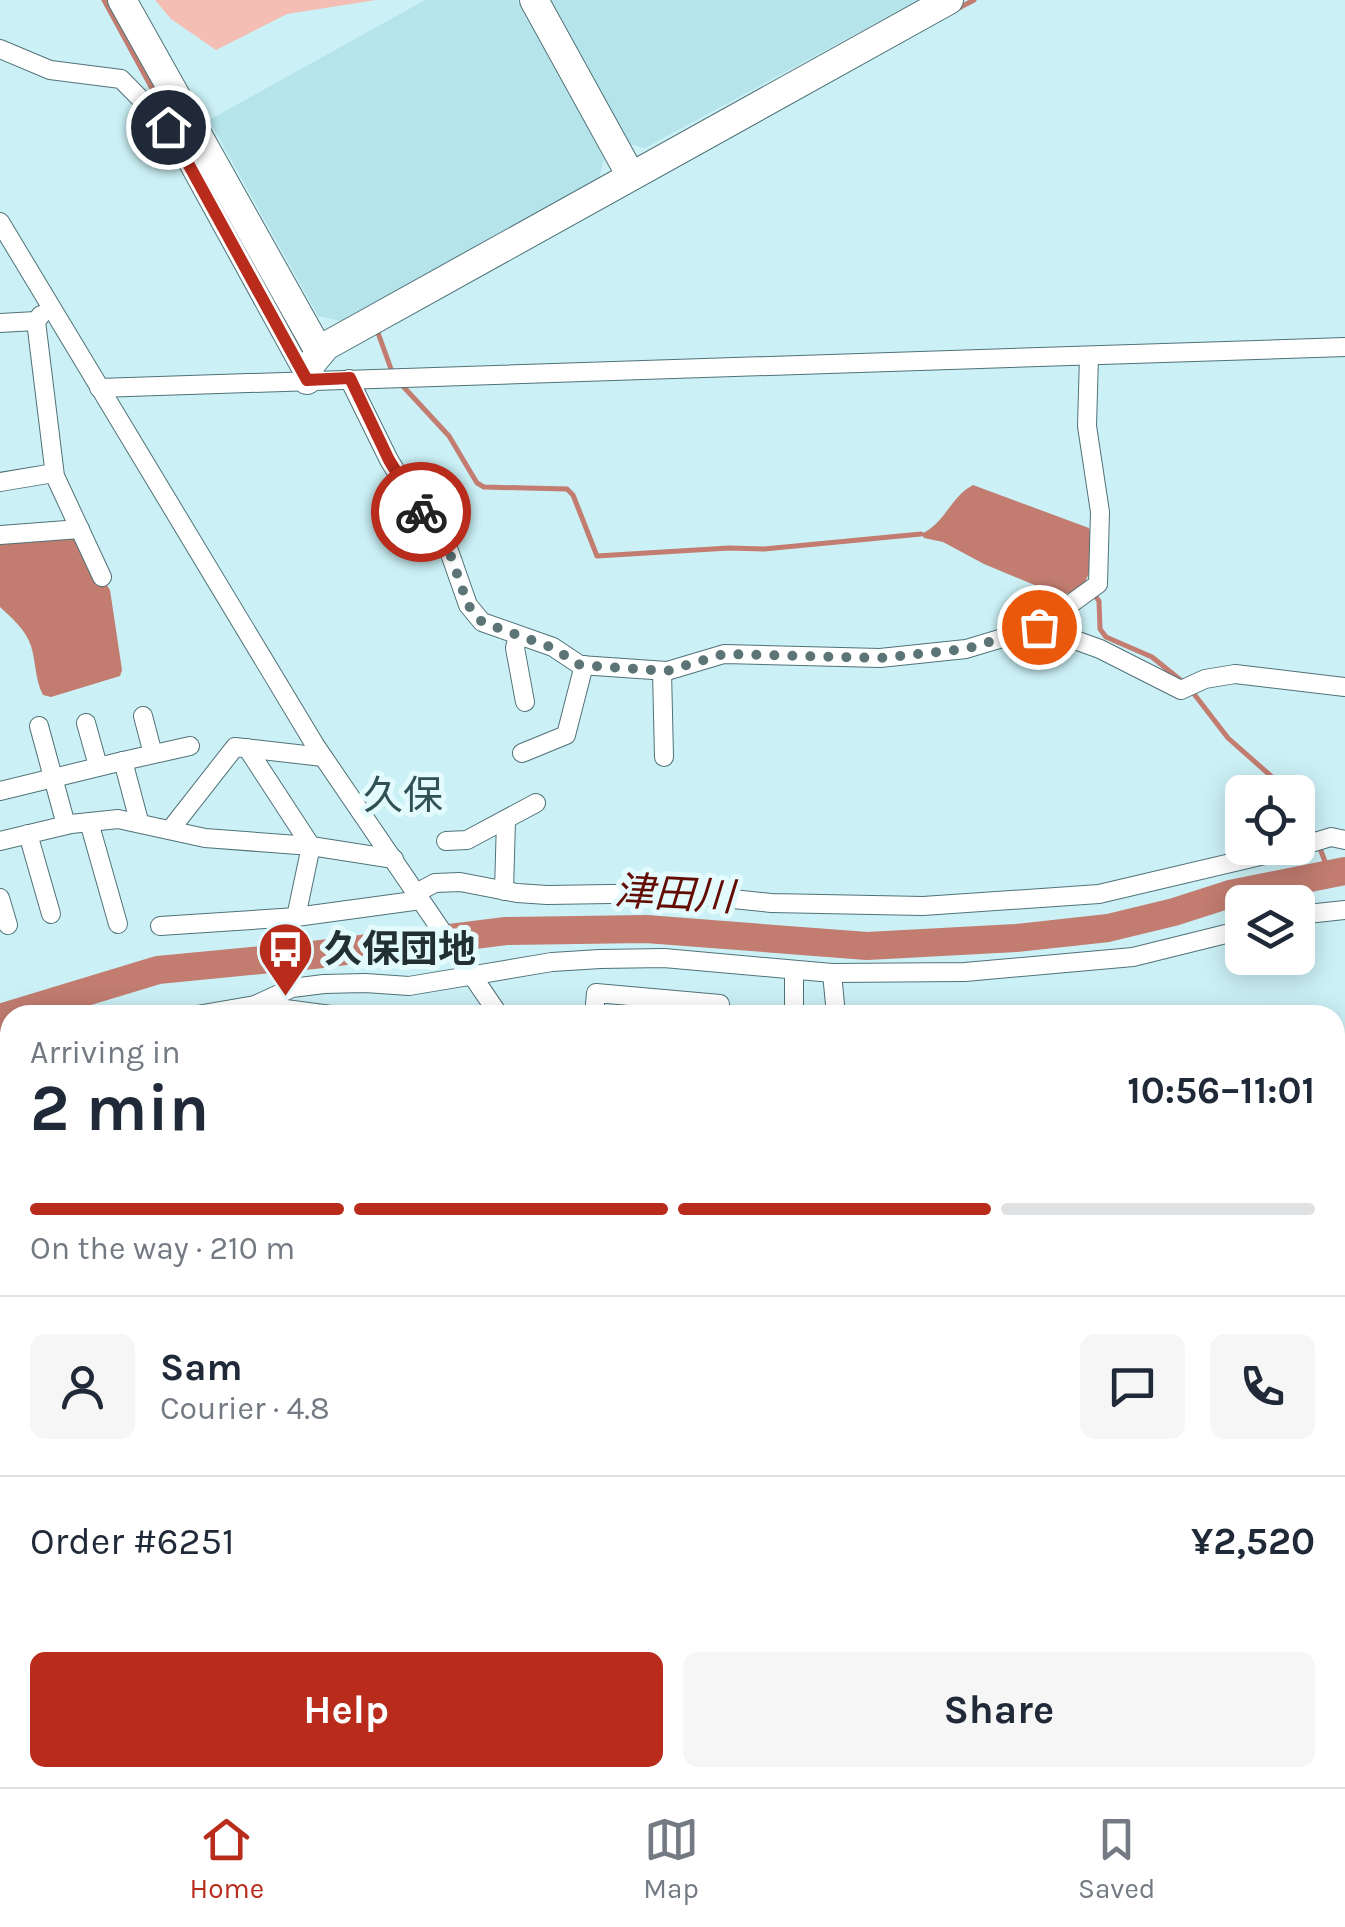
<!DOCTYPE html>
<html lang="en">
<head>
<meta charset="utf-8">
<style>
  :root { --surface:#fff; --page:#f6f6f7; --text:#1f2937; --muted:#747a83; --line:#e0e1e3; --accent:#b92c1c }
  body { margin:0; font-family:Karla,"Noto Sans JP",sans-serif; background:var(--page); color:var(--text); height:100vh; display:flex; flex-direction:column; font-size:38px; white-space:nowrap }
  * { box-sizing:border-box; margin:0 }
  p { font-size:32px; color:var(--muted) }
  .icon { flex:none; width:55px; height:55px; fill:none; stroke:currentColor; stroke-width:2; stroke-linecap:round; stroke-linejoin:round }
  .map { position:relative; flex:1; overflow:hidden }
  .sheet { position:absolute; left:0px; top:1005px; width:1345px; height:782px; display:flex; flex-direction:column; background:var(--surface); border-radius:30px 30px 0 0; box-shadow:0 5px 25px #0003 }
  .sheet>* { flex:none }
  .controls { position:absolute; left:1225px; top:775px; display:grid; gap:20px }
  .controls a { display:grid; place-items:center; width:90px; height:90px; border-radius:15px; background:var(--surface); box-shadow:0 5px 25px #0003; font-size:50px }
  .pin { position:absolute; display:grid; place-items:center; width:85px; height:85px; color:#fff; margin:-42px; border:5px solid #fff; border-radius:50%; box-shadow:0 2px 10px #0007 }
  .courier { position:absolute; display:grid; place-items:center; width:100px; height:100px; margin:-50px; border:8px solid #b92c1c; border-radius:50%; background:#fff; color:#222; box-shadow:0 2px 12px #0007 }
  .head em { font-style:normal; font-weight:700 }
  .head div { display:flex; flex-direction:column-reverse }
  .head { display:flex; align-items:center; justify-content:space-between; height:170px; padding:0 30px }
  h1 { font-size:65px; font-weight:700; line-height:75px }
  .bar { display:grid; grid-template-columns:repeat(4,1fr); gap:15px 10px; align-content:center; height:120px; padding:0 30px }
  .bar i { height:12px; border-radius:8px; background:var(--line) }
  .bar .current { background:var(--accent) }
  .bar p { grid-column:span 4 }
  .line { display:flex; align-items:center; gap:25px; padding:0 30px; border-top:2px solid var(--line) }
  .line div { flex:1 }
  .round { display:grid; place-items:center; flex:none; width:105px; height:105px; border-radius:15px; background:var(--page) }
  .cta { display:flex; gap:20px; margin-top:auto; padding:20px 30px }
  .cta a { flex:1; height:115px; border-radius:15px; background:var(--accent); color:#fff; font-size:40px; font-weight:700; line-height:115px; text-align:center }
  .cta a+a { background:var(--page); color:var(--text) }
  .dock { display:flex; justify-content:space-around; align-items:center; height:140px; border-top:2px solid var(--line); background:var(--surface); font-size:28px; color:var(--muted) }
  .dock a { display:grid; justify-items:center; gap:5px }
  .dock .current { color:var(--accent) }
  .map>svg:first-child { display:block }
  .built { fill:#b5e4ea }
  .green { fill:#f5beb4 }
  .water { fill:#c27c70 }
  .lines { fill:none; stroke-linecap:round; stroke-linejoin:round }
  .stream { stroke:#c27c70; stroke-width:5 }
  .river { stroke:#c27c70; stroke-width:28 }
  .street-casing { stroke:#507277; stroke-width:20 }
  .secondary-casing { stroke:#507277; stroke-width:30 }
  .highway-casing { stroke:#507277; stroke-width:38 }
  .street { stroke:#fff; stroke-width:18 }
  .secondary { stroke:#fff; stroke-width:28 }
  .highway { stroke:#fff; stroke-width:35 }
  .done { stroke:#5d7477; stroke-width:10; stroke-dasharray:0 18 }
  .route { stroke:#b92c1c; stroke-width:12 }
  .labels { text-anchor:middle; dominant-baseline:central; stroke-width:10; stroke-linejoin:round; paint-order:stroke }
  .poi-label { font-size:38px; font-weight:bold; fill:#223032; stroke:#e4fbfe; text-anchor:start }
  .neighbourhood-label { font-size:40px; fill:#2f5055; stroke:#e4fbfe }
  .water-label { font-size:40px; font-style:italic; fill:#620c04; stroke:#e4fbfe }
</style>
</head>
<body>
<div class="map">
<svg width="1345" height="1787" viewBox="0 0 1345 1787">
  <rect width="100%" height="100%" fill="#cbf1f6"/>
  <!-- built -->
  <g class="built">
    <path d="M 425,0 L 517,0 L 604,159 L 599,178 L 341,321 L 318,316 L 209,120 Z"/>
    <path d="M 550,0 L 918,0 L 645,148 L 629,144 Z"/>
  </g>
  <!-- green -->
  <path class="green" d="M 155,0 L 376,0 L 287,14 L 216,50 L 171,19 Z"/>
  <!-- water -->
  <g class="water">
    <path d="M 973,485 L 1089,528 C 1098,554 1092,598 1056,594 L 984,564 L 943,542 L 924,538 L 921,534 C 945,524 950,497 973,485 Z"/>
    <path d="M 72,537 L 78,538 L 110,590 L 122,670 L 120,676 L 51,697 L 43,695 C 35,680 36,662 31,646 C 26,630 12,618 0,607 L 0,544 Z"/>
    <path d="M 805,1778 L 929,1778 L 929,1787 L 807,1787 Z"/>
  </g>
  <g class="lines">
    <!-- stream -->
    <g class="stream">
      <path d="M 104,0 L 167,116"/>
      <path d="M 955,10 L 974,0"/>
      <path d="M 377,330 L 391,369"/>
      <path d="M 400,383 L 449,436 L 477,483 L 484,487 L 567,489 L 573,495 L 597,556 L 729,548 L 764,549 L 921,534"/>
      <path d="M 1085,582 L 1099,601 L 1100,629 L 1106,637 L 1152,657 L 1183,682"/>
      <path d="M 1191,690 L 1228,738 L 1289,792"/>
      <path d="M 1298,802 L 1313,832"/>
      <path d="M 1321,851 L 1329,872"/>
      <path d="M 943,1778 L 943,1787"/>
    </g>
    <!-- river -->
    <path class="river" d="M 0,1018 L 158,970 L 313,955 L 506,931 L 646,929 L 867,946 L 1016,938 L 1108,928 L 1174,912 L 1230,894 L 1345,871"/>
    <defs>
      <g id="street">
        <path d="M 0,49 L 50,70 L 121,79 L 168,127 L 307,380"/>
        <path d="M 0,222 L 315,745 L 499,1015"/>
        <path d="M 36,321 L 55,476 L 102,577"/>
        <path d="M 0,323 L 36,321 L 41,315"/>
        <path d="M 349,379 L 389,460 L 429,525 L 448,548 L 468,605 L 482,622 L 553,647 L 580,665 L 667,671 L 724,654 L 880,658 L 966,649 L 1039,627 L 1098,584 L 1100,512 L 1087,426 L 1089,356"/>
        <path d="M 99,388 L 1345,347"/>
        <path d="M 0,482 L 54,473"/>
        <path d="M 0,535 L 80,529"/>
        <path d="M 1039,627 L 1100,649 L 1181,690 L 1205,679 L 1235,674 L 1345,687"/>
        <path d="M 518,635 L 515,648 L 525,702"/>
        <path d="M 662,671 L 664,757"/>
        <path d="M 143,716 L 153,754"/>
        <path d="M 86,723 L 98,766"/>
        <path d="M 39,726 L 66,825"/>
        <path d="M 247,748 L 311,846 L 296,917"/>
        <path d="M 522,753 L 566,735 L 584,665"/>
        <path d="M 0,791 L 123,761"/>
        <path d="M 139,821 L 123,761 L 190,746"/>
        <path d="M 89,822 L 118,924"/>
        <path d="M 170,830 L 235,747 L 323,757"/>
        <path d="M 28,834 L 51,914"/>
        <path d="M 0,841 L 71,824 L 118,819 L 205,838 L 311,846 L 394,859"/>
        <path d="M 446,841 L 467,840 L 536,803"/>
        <path d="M 1298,847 L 1331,837 L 1345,840"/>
        <path d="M 504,891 L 506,820"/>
        <path d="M 416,893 L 435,883 L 460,882 L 517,893 L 547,895 L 675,893 L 771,903 L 923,906 L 1099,894 L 1294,848"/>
        <path d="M 0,898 L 8,925"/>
        <path d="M 1298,915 L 1345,910"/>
        <path d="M 160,926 L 296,917 L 421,900"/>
        <path d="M 794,970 L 794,1015"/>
        <path d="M 832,973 L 836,1015"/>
        <path d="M 255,1005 L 292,988 L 324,984 L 365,983 L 409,986 L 552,962 L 600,959 L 664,958 L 832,973 L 965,972 L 1133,957 L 1242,930"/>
        <path d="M 197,1015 L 255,1005 L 331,1015"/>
        <path d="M 594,1015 L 596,993 L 720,1004 L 720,1015"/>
        <path d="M 0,1064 L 10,1061"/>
        <path d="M 0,1216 L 10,1218"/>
        <path d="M 0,1438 L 10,1439"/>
        <path d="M 0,1453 L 10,1497"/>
        <path d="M 0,1575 L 10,1573"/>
        <path d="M 1335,1590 L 1345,1590"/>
        <path d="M 0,1686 L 10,1684"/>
        <path d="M 0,1773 L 5,1730 L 10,1720"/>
        <path d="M 756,1778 L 757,1787"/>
        <path d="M 986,1778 L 988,1787"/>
        <path d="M 1267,1778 L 1267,1787"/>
        <path d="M 276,1787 L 276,1778"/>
        <path d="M 371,1787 L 373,1778"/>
      </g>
      <g id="secondary">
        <path d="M 122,0 L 320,353"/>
        <path d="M 534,0 L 631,176"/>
        <path d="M 307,380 L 311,364 L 326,346 L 949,0"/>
        <path d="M 1335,1240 L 1345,1235"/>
      </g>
      <g id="highway">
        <path d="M 1335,1214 L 1345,1173"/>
        <path d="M 1335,1302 L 1345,1269"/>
        <path d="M 1118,1787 L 1124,1778"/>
      </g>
    </defs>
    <!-- street casing -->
    <use href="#street" class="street-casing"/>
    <!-- secondary casing -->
    <use href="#secondary" class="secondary-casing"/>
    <!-- highway casing -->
    <use href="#highway" class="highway-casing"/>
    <!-- street -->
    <use href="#street" class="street"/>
    <!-- secondary -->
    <use href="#secondary" class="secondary"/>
    <!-- highway -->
    <use href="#highway" class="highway"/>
  </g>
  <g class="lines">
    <!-- done -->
    <path class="done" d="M 421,512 L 448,548 L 468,605 L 482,622 L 553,648 L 580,665 L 667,671 L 724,654 L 880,658 L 966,649 L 1039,627"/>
    <!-- route -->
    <path class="route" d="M 168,127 L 307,380 L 350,378 L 389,460 L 421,512"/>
  </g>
  <!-- icons -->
  <defs>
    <symbol id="bus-pin" viewBox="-11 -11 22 30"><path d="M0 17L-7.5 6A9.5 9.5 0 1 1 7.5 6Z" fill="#b92c1c" stroke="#e4fbfe"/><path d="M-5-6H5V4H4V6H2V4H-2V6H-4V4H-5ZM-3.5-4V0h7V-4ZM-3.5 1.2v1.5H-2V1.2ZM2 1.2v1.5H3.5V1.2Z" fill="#fff"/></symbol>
  </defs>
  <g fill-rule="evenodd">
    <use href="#bus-pin" x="254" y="918" width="63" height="86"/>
  </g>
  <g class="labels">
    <!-- poi labels -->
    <g class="poi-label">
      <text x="324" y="949">久保団地</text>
    </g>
    <!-- neighbourhood labels -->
    <g class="neighbourhood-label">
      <text x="403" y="795">久保</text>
    </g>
    <!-- water labels -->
    <g class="water-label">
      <text transform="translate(674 894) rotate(3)">津田川</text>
    </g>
  </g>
</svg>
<div class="controls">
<a><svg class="icon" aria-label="locate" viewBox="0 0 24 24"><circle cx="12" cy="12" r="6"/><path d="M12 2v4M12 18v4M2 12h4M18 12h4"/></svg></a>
<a><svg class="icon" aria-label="layers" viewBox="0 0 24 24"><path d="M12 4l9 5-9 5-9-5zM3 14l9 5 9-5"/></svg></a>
</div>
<div class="pin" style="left:1039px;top:627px;background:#ea580c"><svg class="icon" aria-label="bag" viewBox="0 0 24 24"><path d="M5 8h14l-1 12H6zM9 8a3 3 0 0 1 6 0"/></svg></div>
<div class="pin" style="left:168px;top:127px;background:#1f2937"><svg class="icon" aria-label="home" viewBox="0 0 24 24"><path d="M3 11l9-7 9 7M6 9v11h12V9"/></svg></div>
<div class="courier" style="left:421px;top:512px"><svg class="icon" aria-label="bike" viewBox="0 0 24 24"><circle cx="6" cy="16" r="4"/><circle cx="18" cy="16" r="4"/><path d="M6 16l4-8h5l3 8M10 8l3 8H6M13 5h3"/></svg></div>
<section class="sheet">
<div class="head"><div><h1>2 min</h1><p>Arriving in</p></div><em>10:56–11:01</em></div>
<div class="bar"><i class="current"></i><i class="current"></i><i class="current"></i><i></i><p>On the way · 210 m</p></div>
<div class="line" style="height:180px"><a class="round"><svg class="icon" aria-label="person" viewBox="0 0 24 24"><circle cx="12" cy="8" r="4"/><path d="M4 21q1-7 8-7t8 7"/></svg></a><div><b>Sam</b><p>Courier · 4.8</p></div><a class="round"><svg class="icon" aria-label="chat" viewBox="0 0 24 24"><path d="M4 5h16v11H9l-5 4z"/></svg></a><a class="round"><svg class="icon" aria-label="phone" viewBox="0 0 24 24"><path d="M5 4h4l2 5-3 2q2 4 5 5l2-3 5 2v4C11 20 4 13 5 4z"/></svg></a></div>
<div class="line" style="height:130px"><div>Order #6251</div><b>¥2,520</b></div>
<div class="cta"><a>Help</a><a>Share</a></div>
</section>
</div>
<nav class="dock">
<a class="current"><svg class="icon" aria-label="home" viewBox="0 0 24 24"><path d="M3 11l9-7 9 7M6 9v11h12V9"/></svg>Home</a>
<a><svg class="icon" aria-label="map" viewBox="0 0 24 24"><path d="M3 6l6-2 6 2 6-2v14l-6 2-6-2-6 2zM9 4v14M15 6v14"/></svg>Map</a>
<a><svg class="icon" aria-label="saved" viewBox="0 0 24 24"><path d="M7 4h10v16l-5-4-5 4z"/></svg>Saved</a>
</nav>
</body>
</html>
